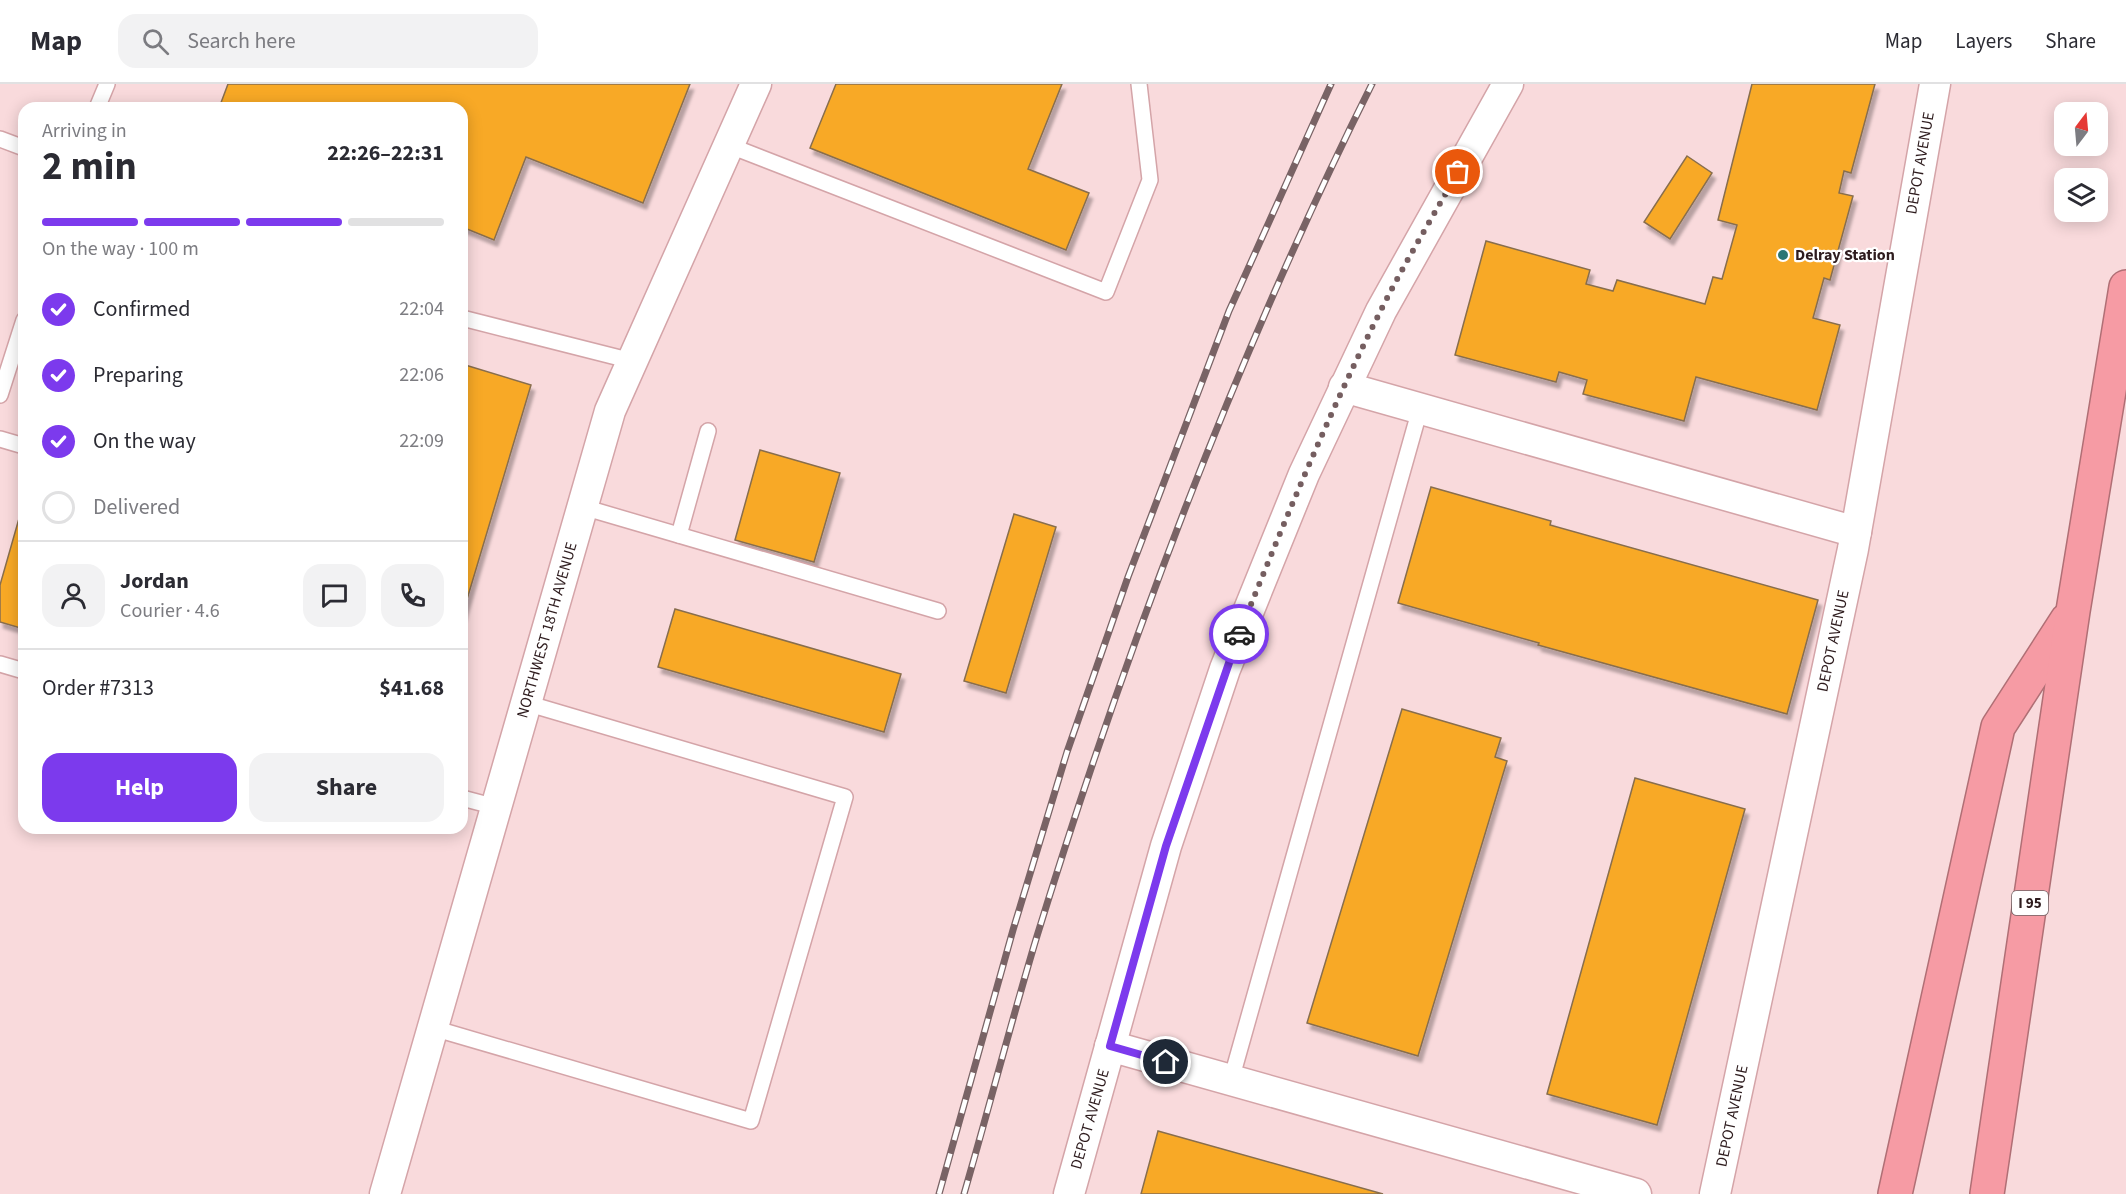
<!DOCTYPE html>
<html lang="en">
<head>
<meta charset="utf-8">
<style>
  :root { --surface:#fff; --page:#f2f2f3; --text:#2b2b33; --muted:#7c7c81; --line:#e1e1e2; --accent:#7c3aed }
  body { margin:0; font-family:"Source Sans 3",sans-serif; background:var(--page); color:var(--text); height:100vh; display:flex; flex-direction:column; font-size:22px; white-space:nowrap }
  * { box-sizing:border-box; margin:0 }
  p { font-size:20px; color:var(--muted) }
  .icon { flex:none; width:33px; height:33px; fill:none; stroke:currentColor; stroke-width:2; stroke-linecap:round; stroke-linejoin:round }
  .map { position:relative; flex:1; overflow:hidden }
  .panel { position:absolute; left:18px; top:18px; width:450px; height:732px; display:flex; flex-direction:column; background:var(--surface); border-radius:18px; box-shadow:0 3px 15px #0003 }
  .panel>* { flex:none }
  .needle { width:39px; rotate:16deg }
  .controls { position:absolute; left:2054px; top:18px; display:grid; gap:12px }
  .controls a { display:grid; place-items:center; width:54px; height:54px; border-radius:12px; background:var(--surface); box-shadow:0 3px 15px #0003; font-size:30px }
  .pin { position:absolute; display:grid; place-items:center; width:51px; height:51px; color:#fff; margin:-26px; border:3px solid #fff; border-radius:50%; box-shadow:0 2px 6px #0007 }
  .courier { position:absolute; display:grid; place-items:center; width:60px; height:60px; margin:-30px; border:4px solid #7c3aed; border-radius:50%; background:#fff; color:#222; box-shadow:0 2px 8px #0007 }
  .headline em { font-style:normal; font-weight:700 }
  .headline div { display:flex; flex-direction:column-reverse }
  .headline { display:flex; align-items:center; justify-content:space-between; height:102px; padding:0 24px }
  h1 { font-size:39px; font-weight:700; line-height:45px }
  .bar { display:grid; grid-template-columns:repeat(4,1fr); gap:9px 6px; align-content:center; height:72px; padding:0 24px }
  .bar i { height:8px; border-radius:4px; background:var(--line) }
  .bar .current { background:var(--accent) }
  .bar p { grid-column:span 4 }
  .line { display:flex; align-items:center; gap:15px; padding:0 24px; border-top:2px solid var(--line) }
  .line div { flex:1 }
  .round { display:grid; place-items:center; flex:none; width:63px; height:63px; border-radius:18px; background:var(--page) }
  ol { padding:0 24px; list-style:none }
  li { display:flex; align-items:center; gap:18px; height:66px }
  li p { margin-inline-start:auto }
  li .icon { padding:6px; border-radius:50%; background:var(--accent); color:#fff; stroke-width:4 }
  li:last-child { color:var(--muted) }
  li i { width:33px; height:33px; border:3px solid var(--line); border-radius:50% }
  .action { display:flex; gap:12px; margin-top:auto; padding:12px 24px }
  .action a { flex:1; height:69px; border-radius:18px; background:var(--accent); color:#fff; font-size:24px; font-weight:700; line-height:69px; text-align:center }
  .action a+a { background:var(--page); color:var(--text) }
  header { display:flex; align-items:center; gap:36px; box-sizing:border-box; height:84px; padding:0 30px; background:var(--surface); border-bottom:2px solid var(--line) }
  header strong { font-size:28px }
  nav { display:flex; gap:33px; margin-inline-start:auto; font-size:21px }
  .search { width:420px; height:54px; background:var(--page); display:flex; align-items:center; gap:15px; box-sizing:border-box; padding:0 21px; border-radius:18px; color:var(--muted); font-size:22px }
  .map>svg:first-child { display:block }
  .building { fill:#f8a928; stroke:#886e4d; stroke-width:1.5; filter:url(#shadow) }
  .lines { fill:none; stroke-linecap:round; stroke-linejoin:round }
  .lane-casing { stroke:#d4a4a8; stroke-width:18 }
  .street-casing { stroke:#d4a4a8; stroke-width:33 }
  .highway-casing { stroke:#b06f75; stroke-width:36 }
  .lane { stroke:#fff; stroke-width:15 }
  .street { stroke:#fff; stroke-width:30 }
  .highway { stroke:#f69ba4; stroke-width:33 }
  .rail-casing { stroke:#796365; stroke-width:7 }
  .rail { stroke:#fff; stroke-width:4.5; stroke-dasharray:14; stroke-linecap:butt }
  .done { stroke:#755e60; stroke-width:6; stroke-dasharray:0 10.8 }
  .route { stroke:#7c3aed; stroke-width:8 }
  .poi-dot { fill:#2c7674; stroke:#fff; stroke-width:2 }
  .labels { text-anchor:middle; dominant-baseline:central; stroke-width:4.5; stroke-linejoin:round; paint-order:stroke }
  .shield { fill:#fff; stroke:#6d6062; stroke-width:1.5 }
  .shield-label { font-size:15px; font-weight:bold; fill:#2e1c1e }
  .street-label { font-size:16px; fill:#2e1c1e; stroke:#fff }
  .poi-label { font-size:16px; font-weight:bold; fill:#2e1c1e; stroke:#fff; text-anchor:start }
</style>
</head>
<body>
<header>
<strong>Map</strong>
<div class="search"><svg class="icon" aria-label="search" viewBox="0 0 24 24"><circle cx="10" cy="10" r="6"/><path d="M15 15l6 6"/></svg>Search here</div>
<nav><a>Map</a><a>Layers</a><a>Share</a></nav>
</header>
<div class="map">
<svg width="2126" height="1110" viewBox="0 0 2126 1110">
  <defs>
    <filter id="shadow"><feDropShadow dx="3.5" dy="6" stdDeviation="1.5" flood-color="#0004"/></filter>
  </defs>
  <rect width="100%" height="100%" fill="#f9dadc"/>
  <!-- building -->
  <g class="building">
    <path d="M 228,0 L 690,0 L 643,119 L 526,73 L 494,156 L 462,143 L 462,24 L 219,24 Z"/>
    <path d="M 836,0 L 1062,0 L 1028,85 L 1089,109 L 1066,166 L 810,64 Z"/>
    <path d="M 1752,0 L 1875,0 L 1851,89 L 1844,87 L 1839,109 L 1853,112 L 1830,196 L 1824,194 L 1813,234 L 1840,241 L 1817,326 L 1696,293 L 1684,337 L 1583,310 L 1587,296 L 1559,288 L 1556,298 L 1455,271 L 1486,157 L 1590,186 L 1586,200 L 1613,207 L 1617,196 L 1705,220 L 1713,193 L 1722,195 L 1737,141 L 1718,136 Z"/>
    <path d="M 1687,72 L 1712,89 L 1670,155 L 1644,138 Z"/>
    <path d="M 462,280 L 531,301 L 462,532 Z"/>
    <path d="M 760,366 L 840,389 L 814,478 L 735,456 Z"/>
    <path d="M 1431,403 L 1551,437 L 1550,441 L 1818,516 L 1787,630 L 1538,561 L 1539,559 L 1398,519 Z"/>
    <path d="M 24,417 L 24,545 L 0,538 L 0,501 Z"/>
    <path d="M 1014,430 L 1056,443 L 1006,609 L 964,597 Z"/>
    <path d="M 675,525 L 901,590 L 884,648 L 658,583 Z"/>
    <path d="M 1402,625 L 1501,654 L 1495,673 L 1507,677 L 1418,972 L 1307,939 Z"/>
    <path d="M 1635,694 L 1745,725 L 1657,1041 L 1547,1010 Z"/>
    <path d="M 1158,1047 L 1383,1110 L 1141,1110 Z"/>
  </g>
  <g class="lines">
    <defs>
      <g id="lane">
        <path d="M 97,24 L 107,0"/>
        <path d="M 0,55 L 24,64"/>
        <path d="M 728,61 L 1106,208 L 1150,96 L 1139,0"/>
        <path d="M 462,234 L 632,277"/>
        <path d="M 0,311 L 24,236"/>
        <path d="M 0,355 L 24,362"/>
        <path d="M 583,423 L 938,527"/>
        <path d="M 679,451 L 708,347"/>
        <path d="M 0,580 L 24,587"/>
        <path d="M 462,714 L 496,723"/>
        <path d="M 433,944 L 751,1037 L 845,713 L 526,619"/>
        <path d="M 1231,996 L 1420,325"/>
      </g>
      <g id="street">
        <path d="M 1344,303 L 1856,448"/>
        <path d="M 1110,962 L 1636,1110"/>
        <path d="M 385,1110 L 610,327 L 756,0"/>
        <path d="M 1069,1110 L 1166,762 L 1225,585 L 1304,390 L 1381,227 L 1508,0"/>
        <path d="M 1715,1110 L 1853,465 L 1935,0"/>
      </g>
      <g id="highway">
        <path d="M 1895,1110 L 1998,643 L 2067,536"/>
        <path d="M 1987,1110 L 2073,527 L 2126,203"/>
      </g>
    </defs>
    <!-- lane casing -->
    <use href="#lane" class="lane-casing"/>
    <!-- street casing -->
    <use href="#street" class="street-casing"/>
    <!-- highway casing -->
    <use href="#highway" class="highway-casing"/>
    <!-- lane -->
    <use href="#lane" class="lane"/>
    <!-- street -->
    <use href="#street" class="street"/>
    <!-- highway -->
    <use href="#highway" class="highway"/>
    <defs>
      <g id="rail">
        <path d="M 939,1110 L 1013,846 L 1067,668 L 1128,493 L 1229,227 L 1331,0"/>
        <path d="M 964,1110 C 989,1024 1011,938 1037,852 C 1126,564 1237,270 1372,0"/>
      </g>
    </defs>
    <!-- rail casing -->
    <use href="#rail" class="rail-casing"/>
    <!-- rail -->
    <use href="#rail" class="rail"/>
  </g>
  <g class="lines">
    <!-- done -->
    <path class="done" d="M 1239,550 C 1283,441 1327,333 1380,228 C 1404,180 1432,134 1458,88"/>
    <!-- route -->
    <path class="route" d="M 1166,978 L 1110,962 L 1166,762 L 1239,550"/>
  </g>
  <!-- markers -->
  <circle class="poi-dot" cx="1783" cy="171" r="6"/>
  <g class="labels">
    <!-- shield labels -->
    <rect class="shield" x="2012" y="807" width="36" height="24" rx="4.5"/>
    <g class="shield-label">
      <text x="2030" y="819">I 95</text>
    </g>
    <!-- street labels -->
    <g class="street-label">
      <text transform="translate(1920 79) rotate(-80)">DEPOT AVENUE</text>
      <text transform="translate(547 546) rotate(-74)">NORTHWEST 18TH AVENUE</text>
      <text transform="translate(1833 557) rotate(-78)">DEPOT AVENUE</text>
      <text transform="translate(1732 1032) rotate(-78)">DEPOT AVENUE</text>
      <text transform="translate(1090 1035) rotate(-74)">DEPOT AVENUE</text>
    </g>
    <!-- poi labels -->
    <g class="poi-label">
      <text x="1795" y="171">Delray Station</text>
    </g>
  </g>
</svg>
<div class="controls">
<a><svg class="needle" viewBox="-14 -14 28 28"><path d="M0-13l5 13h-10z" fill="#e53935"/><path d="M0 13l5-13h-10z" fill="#7c7c81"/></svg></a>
<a><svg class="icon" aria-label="layers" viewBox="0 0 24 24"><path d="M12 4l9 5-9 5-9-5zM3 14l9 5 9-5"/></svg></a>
</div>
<div class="pin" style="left:1458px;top:88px;background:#ea580c"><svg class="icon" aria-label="bag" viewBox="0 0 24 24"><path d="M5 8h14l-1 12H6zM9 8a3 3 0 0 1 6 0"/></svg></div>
<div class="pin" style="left:1166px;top:978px;background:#1f2937"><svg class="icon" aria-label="home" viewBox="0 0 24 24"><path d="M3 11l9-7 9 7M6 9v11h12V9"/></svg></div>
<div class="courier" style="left:1239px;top:550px"><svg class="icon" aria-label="car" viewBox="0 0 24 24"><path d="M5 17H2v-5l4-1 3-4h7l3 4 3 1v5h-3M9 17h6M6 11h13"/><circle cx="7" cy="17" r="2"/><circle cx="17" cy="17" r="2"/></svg></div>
<section class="panel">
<div class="headline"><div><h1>2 min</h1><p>Arriving in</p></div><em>22:26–22:31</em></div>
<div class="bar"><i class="current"></i><i class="current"></i><i class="current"></i><i></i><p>On the way · 100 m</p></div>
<ol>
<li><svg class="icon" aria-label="check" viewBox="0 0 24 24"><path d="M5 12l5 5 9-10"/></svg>Confirmed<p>22:04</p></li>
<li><svg class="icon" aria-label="check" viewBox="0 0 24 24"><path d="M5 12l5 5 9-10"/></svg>Preparing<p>22:06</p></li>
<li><svg class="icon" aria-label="check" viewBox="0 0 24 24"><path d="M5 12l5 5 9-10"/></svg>On the way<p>22:09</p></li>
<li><i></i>Delivered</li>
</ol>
<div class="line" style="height:108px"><a class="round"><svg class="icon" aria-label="person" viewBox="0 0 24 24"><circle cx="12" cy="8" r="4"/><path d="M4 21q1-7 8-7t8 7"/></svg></a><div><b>Jordan</b><p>Courier · 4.6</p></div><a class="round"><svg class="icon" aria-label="chat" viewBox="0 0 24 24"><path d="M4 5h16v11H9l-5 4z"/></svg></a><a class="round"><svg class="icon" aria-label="phone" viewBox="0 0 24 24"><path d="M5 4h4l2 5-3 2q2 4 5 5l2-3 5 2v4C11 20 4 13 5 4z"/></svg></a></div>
<div class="line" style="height:78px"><div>Order #7313</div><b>$41.68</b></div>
<div class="action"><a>Help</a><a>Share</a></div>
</section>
</div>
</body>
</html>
